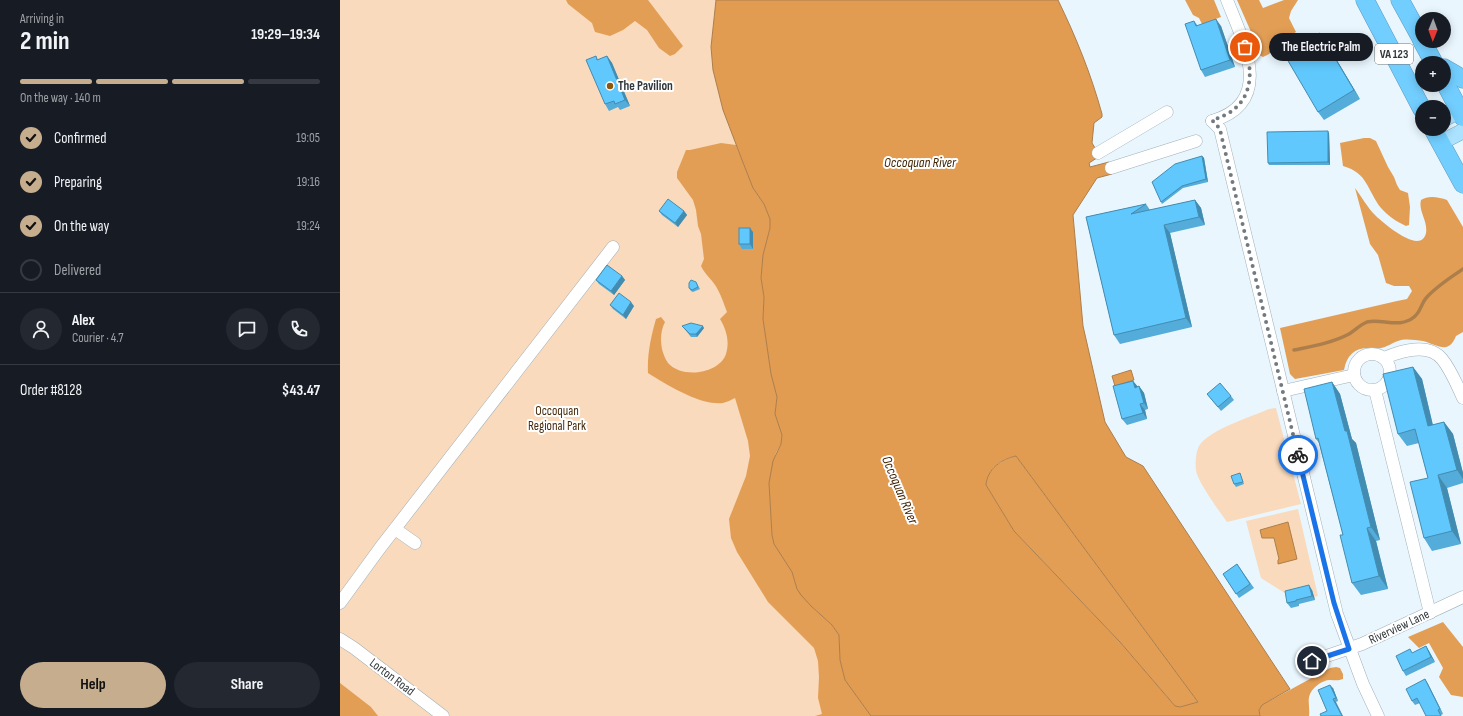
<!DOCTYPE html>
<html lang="en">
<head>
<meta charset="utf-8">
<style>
  :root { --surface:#171b24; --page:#242831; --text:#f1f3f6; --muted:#9ea1a6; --line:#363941; --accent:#c5ad8e }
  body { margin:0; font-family:"Sofia Sans Condensed",sans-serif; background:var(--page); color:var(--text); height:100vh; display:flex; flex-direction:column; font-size:15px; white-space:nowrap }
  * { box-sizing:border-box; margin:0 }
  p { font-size:13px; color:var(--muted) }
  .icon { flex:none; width:22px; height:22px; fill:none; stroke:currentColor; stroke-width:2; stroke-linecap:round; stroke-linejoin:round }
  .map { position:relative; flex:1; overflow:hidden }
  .details { display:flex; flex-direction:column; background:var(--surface); width:340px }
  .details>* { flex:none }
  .needle { width:26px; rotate:181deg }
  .controls { position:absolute; left:1075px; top:12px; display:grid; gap:8px }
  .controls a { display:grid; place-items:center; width:36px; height:36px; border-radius:50%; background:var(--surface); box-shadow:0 2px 10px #0003; font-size:20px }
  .pin { position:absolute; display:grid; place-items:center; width:34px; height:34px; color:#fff; margin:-17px; border:2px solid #fff; border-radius:50%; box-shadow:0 1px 4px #0007 }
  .courier { position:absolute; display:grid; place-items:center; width:40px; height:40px; margin:-20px; border:3px solid #1a73e8; border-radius:50%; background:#fff; color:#222; box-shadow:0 1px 5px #0007 }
  .bubble { position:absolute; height:28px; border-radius:14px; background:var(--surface); box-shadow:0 2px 10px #0003; font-size:13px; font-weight:700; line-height:28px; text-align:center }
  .head em { font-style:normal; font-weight:700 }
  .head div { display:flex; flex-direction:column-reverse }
  .head { display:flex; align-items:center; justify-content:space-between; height:68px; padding:0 20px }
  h1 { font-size:26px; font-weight:700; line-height:30px }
  .bar { display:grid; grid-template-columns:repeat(4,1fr); gap:6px 4px; align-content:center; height:48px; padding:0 20px }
  .bar i { height:5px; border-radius:3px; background:var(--line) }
  .bar .active { background:var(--accent) }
  .bar p { grid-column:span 4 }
  .line { display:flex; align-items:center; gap:10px; padding:0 20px; border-top:1px solid var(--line) }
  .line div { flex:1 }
  .round { display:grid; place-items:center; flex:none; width:42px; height:42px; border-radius:21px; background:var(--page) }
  ol { padding:0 20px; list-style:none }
  li { display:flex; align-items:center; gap:12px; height:44px }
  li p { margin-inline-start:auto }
  li .icon { padding:4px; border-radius:50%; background:var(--accent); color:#111; stroke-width:4 }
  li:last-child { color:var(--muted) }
  li i { width:22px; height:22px; border:2px solid var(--line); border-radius:50% }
  .action { display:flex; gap:8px; margin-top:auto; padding:8px 20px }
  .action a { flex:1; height:46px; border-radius:24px; background:var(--accent); color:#111; font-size:16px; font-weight:700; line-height:46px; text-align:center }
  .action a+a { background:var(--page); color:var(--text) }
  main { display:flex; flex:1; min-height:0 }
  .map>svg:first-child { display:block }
  .green { fill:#f9dabc }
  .forest { fill:#e39e55 }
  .water { fill:#e19c52; stroke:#ac7e4b; fill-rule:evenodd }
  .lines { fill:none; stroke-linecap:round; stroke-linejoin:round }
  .stream { stroke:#ac7e4b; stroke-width:3.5 }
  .minor-casing { stroke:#a0b0b9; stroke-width:13 }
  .major-casing { stroke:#5c9abb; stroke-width:16 }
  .highway-casing { stroke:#5c9abb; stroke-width:19 }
  .minor { stroke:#fff; stroke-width:12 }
  .major { stroke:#aae2ff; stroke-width:15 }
  .highway { stroke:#72ceff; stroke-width:18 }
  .wall { fill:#53acda }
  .shaded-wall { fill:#438cb1 }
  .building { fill:#60c8fd; stroke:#438cb1 }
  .done { stroke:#727a80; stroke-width:4; stroke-dasharray:0 7.2 }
  .route { stroke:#1a73e8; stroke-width:5 }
  .poi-dot { fill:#8f570e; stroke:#fff; stroke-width:1.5 }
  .labels { text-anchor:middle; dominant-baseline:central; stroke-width:4; stroke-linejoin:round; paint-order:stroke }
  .shield { fill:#fff; stroke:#707476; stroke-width:1 }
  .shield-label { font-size:12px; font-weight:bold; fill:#32383c }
  .poi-label { font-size:13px; font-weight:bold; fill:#32383c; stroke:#fff; text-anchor:start }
  .park-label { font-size:13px; fill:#472b0b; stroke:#fff }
  .street-label { font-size:13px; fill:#32383c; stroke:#fff }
  .water-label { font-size:14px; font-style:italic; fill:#402404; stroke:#fff }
</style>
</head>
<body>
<main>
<section class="details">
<div class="head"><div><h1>2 min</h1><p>Arriving in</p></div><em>19:29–19:34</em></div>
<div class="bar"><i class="active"></i><i class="active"></i><i class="active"></i><i></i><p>On the way · 140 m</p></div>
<ol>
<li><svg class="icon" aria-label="check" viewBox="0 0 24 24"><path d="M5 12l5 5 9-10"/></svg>Confirmed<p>19:05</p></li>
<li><svg class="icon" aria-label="check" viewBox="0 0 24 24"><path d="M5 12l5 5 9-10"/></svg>Preparing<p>19:16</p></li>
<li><svg class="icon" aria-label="check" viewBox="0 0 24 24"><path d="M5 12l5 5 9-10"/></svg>On the way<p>19:24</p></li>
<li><i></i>Delivered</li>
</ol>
<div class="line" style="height:72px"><a class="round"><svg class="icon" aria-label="person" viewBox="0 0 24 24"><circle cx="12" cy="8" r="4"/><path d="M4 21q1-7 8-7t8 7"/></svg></a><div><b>Alex</b><p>Courier · 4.7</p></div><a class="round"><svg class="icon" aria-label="chat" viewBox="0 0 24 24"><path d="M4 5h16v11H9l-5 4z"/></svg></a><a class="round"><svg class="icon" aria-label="phone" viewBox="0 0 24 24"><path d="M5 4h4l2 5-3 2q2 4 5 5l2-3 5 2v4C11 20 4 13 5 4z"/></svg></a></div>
<div class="line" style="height:52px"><div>Order #8128</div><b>$43.47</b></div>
<div class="action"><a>Help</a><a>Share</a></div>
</section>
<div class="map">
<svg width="1123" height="716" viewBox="0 0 1123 716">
  <rect width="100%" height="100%" fill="#e9f6fe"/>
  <!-- green -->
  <g class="green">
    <path d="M 0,0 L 376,0 L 371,47 L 373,70 L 383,110 L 413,188 L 505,680 L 531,716 L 0,716 Z"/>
    <path d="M 936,408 L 961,504 L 887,522 C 880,512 857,481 856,470 C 855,463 856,452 859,446 C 870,429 911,417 929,409 Z"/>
    <path d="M 958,509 L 978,596 L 974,597 L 972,590 L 948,595 L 921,578 L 906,521 Z"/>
  </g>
  <!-- forest -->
  <g class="forest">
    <path d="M 226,0 L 308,0 L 343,46 L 335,54 L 330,56 L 319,48 L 307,30 L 295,21 L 283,30 L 270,36 L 255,32 L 252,23 L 228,4 Z"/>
    <path d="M 845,0 L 874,0 L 881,17 L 862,24 L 859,18 L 853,15 Z"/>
    <path d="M 897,0 L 919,0 L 923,8 L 944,0 L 958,0 L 951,11 L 949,18 L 956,32 L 934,45 C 931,52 932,54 923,57 L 919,55 L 915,41 Z"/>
    <path d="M 1024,138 L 1030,138 L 1036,141 L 1048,167 L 1054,177 L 1057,185 L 1060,190 L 1068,193 L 1070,207 L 1069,225 L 1066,226 C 1057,222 1047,215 1041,208 C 1027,190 1028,173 1003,166 L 1000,143 Z"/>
    <path d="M 381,143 L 396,145 L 413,188 L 424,204 L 430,219 L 430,228 L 423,255 L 421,278 L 424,297 L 423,319 L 431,374 L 437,397 L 435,414 L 442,435 L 441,444 L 436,453 L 429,483 L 432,535 L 434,544 L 452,572 L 457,589 L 471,606 L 492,625 L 499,635 L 500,660 L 505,680 L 531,716 L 475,716 L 482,714 L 478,698 L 479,677 L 478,661 L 474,648 L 428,602 L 397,552 L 391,538 L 389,519 L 406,476 L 410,456 L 408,441 L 395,398 C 391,400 387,402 383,403 C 361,406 327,385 308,373 C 307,355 311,336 316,319 L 321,317 L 325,322 C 321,330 320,339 322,349 C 323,353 325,359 328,363 C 342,379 379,374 386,354 C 390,341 386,329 380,319 L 387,312 C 384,305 382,297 378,290 C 374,281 365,275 361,266 L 364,259 L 361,234 L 358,226 L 356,210 L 353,200 L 337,178 L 337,172 L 346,150 L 350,150 Z"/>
    <path d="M 1015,188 C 1022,197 1027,207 1035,215 C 1042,222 1081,256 1086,233 C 1088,221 1078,211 1081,200 C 1088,195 1099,197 1107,200 L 1123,227 L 1123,332 L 1116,336 C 1114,341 1111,346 1106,347 C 1102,349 1088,342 1083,341 C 1075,340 1065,338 1058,341 C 1052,343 1047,347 1041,348 C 1037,349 1033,347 1029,348 C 1014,348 1007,355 1004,370 L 955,379 L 950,374 L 940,328 L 1057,301 L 1067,299 L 1072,291 L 1069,286 L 1054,286 L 1046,283 L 1038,255 L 1030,244 Z"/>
    <path d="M 676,456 L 858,702 L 840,707 L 835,706 L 780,642 L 674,531 L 646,485 C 647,469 662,460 676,456 Z"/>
    <path d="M 1103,622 L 1123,647 L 1123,697 L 1111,695 L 1099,677 L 1103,668 L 1089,643 L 1079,648 L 1068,637 Z"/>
    <path d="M 996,667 L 1000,668 L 1003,674 L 1003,679 C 998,681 995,680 990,680 C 982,680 971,688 969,697 C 968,703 970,710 969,716 L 920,716 L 919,710 L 922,705 L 990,668 Z"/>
    <path d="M 0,683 L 31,707 L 38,716 L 0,716 Z"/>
  </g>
  <!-- water -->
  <g class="water">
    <path d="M 376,0 L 718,0 C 736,37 751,74 762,114 L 762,117 L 754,123 L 752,143 L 760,156 L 749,163 L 750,167 L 769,162 L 772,174 L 757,178 L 733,215 L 743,326 L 765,422 L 786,457 L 803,466 L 950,689 L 922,705 L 919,710 L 920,716 L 531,716 L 505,680 L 500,660 L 499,635 L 492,625 L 471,606 L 461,595 L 457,589 L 452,572 L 434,544 L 432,535 L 429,483 L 433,461 L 441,444 L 442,435 L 435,414 L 437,397 L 431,374 L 423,319 L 424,297 L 421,278 L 423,255 L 430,228 L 430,219 L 424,204 L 413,188 L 402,160 L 383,110 L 373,70 L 371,47 ZM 676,456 L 858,702 L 840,707 L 835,706 L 780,642 L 674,531 L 646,485 C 647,469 662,459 676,456 Z"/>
    <path d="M 791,370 L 794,380 L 775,386 L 772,376 Z"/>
    <path d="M 948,522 L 957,559 L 938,564 L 938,560 L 939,559 L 934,538 L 922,538 L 920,530 Z"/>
  </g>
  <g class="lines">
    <!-- stream -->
    <path class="stream" d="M 954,350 C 973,346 992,343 1009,334 C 1015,330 1020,325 1027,322 C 1041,318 1060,329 1074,317 C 1081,312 1081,303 1087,297 C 1097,286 1111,277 1123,269"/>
    <defs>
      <g id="minor">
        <path d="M 872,121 L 880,129 L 997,614 L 1023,684 L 1038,716"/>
        <path d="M 872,121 C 936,102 903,41 887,0"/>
        <path d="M 758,153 L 827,112"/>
        <path d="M 771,168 L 856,141"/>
        <circle cx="1032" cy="372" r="18"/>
        <path d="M 1044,358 C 1061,351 1088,342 1102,359 C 1111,370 1117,385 1123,398"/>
        <path d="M 1035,390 L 1090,613"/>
        <path d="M 943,391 L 1014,375"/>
        <path d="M 55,529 L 75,543"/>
        <path d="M 0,603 L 40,548 L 273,247"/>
        <path d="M 0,639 L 14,648 L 103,716"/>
        <path d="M 972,661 L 1022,644 L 1123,597"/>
      </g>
      <g id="major">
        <path d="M 1104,119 L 1123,109"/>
        <path d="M 1100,143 L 1123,131"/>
      </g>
      <g id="highway">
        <path d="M 1025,0 L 1082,109"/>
        <path d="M 1060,0 L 1082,40"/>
        <path d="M 1082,41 L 1094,63"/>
        <path d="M 1104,68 L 1123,79"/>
        <path d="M 1104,81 L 1123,117"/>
        <path d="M 1093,129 L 1123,184"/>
      </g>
    </defs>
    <!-- minor casing -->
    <use href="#minor" class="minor-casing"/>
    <!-- major casing -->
    <use href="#major" class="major-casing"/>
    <!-- highway casing -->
    <use href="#highway" class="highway-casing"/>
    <!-- minor -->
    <use href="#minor" class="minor"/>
    <!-- major -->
    <use href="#major" class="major"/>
    <!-- highway -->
    <use href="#highway" class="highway"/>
  </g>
  <!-- wall -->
  <g class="wall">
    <path d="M 854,21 L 858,26 L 881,26 L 895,67 L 865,77 L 861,70 Z"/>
    <path d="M 980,33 L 986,42 L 1020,99 L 984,120 L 978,112 Z"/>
    <path d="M 256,56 L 258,60 L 267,56 L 272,63 L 290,106 L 280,110 L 278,107 L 269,111 L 265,104 Z"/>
    <path d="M 989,133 L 990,165 L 929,165 L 928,163 Z"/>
    <path d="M 862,156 L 864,158 L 868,182 L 843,188 L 822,204 L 821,202 Z"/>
    <path d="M 855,200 L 861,208 L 865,225 L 830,233 L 852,327 L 780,344 L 774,335 L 746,217 L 806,204 L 810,210 Z"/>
    <path d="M 319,211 L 344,211 L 347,215 L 338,227 L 322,215 Z"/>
    <path d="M 413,232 L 413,249 L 402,249 L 399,244 Z"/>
    <path d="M 282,276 L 285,280 L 274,295 L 259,284 L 256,280 Z"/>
    <path d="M 356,282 L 360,289 L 353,292 L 351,291 L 349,288 Z"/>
    <path d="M 270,305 L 294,306 L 286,319 L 273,309 Z"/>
    <path d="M 342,326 L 364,328 L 357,337 L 351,337 Z"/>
    <path d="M 1073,367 L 1082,379 L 1093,425 L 1104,422 L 1113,434 L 1123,473 L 1123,483 L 1107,488 L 1121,544 L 1092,551 L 1084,538 L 1088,478 L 1079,443 L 1067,446 L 1058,434 Z"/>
    <path d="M 793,381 L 798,387 L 799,386 L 804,393 L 808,409 L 805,410 L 807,419 L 787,425 L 782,419 Z"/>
    <path d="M 992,382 L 1000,394 L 1012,439 L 1016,443 L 1040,540 L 1036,541 L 1048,589 L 1021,595 L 1012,583 L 1003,535 L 979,443 L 976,439 Z"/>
    <path d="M 867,394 L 891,396 L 894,400 L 881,411 Z"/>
    <path d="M 900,473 L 901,476 L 904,484 L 896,487 L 894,484 Z"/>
    <path d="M 897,564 L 914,588 L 899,598 L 883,574 Z"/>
    <path d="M 972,590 L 975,600 L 959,604 L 959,606 L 951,608 L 947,603 Z"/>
    <path d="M 1086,646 L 1089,651 L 1095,662 L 1066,676 L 1063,671 L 1073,653 Z"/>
    <path d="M 1085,679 L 1088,684 L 1103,714 L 1101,715 L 1080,703 L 1075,705 L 1072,701 Z"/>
    <path d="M 993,688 L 998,701 L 996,702 L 987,711 Z"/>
  </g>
  <!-- shaded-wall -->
  <g class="shaded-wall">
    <path d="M 876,19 L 881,26 L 895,67 L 890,60 Z"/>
    <path d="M 980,33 L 986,42 L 1020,99 L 1014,90 Z"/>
    <path d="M 267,56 L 272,63 L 290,106 L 285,100 Z"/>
    <path d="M 988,131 L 989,133 L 990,165 L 988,162 Z"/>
    <path d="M 862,156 L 864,158 L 868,182 L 866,179 Z"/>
    <path d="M 855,200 L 861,208 L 865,225 L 859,217 Z"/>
    <path d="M 344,211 L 347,215 L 338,227 L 335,223 Z"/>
    <path d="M 824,225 L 830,233 L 852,327 L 846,318 Z"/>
    <path d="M 410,228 L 413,232 L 413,249 L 410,244 Z"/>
    <path d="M 282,276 L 285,280 L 274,295 L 271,291 Z"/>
    <path d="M 291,302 L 294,306 L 286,319 L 283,315 Z"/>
    <path d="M 363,326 L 364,328 L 357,337 L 356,334 Z"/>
    <path d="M 1073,367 L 1082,379 L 1096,439 L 1088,426 Z"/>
    <path d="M 793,381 L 798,387 L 795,388 Z"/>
    <path d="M 992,382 L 1000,394 L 1012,439 L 1016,443 L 1040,540 L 1031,527 Z"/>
    <path d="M 799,386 L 804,393 L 808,409 L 804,403 Z"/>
    <path d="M 800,404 L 805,410 L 807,419 L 803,413 Z"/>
    <path d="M 1104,422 L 1113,434 L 1123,473 L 1123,479 L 1117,470 Z"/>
    <path d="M 1098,475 L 1107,488 L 1121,544 L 1112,531 Z"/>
    <path d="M 1027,528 L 1036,541 L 1048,589 L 1039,576 Z"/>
    <path d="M 969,585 L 972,590 L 975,600 L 972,596 Z"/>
    <path d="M 1086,646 L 1089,651 L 1095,662 L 1091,657 Z"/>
    <path d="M 1085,679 L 1088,684 L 1103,714 L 1100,709 Z"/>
    <path d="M 990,685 L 993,688 L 998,701 L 996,698 Z"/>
    <path d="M 993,699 L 996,702 L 1003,716 L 1002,716 Z"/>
  </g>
  <!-- building -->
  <g class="building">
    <path d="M 876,19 L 890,60 L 861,70 L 845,24 L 854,21 L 856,26 Z"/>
    <path d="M 980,33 L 1014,90 L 978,112 L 944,54 Z"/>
    <path d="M 256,56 L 257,60 L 267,56 L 285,100 L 275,104 L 274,101 L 265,104 L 246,60 Z"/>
    <path d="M 988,131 L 988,162 L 928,163 L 927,132 Z"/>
    <path d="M 862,156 L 866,179 L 842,186 L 821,202 L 812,182 L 835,164 Z"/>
    <path d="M 328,199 L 344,211 L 335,223 L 319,211 Z"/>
    <path d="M 855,200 L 859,217 L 824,225 L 846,318 L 774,335 L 746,217 L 806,204 L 791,214 Z"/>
    <rect x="399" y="228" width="11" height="16"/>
    <path d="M 267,265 L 282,276 L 271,291 L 256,280 Z"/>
    <path d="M 351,280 L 356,282 L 358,287 L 352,290 L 349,288 L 349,283 Z"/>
    <path d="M 279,293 L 291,302 L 283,315 L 270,305 Z"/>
    <path d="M 351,323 L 363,326 L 356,334 L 350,334 L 342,326 Z"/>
    <path d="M 1073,367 L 1088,426 L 1104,422 L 1117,470 L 1098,475 L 1112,531 L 1084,538 L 1070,482 L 1088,478 L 1075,429 L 1058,434 L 1043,374 Z"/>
    <path d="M 793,381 L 795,388 L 799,386 L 804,403 L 800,404 L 803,413 L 782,419 L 773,386 Z"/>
    <path d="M 992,382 L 1005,431 L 1007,431 L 1031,527 L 1027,528 L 1039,576 L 1012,583 L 1000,535 L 1003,535 L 978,438 L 976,439 L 964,389 Z"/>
    <path d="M 880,383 L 891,396 L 878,407 L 867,394 Z"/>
    <path d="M 900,473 L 903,482 L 894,484 L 891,476 Z"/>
    <path d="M 897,564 L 910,584 L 896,594 L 883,574 Z"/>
    <path d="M 969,585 L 972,596 L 956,600 L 956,601 L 947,603 L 945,591 Z"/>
    <path d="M 1086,646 L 1091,657 L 1063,671 L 1056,656 L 1070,649 L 1072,653 Z"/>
    <path d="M 1085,679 L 1100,709 L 1098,710 L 1101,716 L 1086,716 L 1077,698 L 1072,701 L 1066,689 Z"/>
    <path d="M 990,685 L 996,698 L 993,699 L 1002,716 L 981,716 L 980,714 L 987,711 L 978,690 Z"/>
  </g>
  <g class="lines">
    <!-- done -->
    <path class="done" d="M 905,47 C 916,80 909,110 872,120 L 880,129 L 881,134 L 958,455"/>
    <!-- route -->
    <path class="route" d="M 958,455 L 994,603 L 1009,649 L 972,661"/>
  </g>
  <!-- markers -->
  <circle class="poi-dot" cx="270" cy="86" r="4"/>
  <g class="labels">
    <!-- shield labels -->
    <rect class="shield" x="1035" y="44" width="38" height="20" rx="3"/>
    <g class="shield-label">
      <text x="1054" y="54">VA 123</text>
    </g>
    <!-- poi labels -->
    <g class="poi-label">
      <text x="278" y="86">The Pavilion</text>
    </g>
    <!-- park labels -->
    <g class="park-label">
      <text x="217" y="411">Occoquan<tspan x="217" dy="15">Regional Park</tspan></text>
    </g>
    <!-- street labels -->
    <g class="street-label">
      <text transform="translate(1059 627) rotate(-25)">Riverview Lane</text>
      <text transform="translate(52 677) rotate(37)">Lorton Road</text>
    </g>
    <!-- water labels -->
    <g class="water-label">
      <text x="580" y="162">Occoquan River</text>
      <text transform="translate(560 490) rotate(67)">Occoquan River</text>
    </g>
  </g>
</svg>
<div class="controls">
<a><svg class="needle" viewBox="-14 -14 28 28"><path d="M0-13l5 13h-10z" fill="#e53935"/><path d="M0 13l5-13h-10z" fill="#9ea1a6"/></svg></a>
<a>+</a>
<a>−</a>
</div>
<div class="pin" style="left:905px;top:47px;background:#ea580c"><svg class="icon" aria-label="bag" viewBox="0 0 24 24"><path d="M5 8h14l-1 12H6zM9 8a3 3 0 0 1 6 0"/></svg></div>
<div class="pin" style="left:972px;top:661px;background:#1f2937"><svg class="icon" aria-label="home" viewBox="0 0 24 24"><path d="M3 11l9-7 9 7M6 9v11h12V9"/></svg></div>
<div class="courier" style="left:958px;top:455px"><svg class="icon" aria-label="bike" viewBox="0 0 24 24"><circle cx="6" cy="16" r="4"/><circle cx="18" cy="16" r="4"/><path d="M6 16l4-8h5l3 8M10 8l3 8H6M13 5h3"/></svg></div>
<div class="bubble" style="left:929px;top:33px;width:104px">The Electric Palm</div>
</div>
</main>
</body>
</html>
